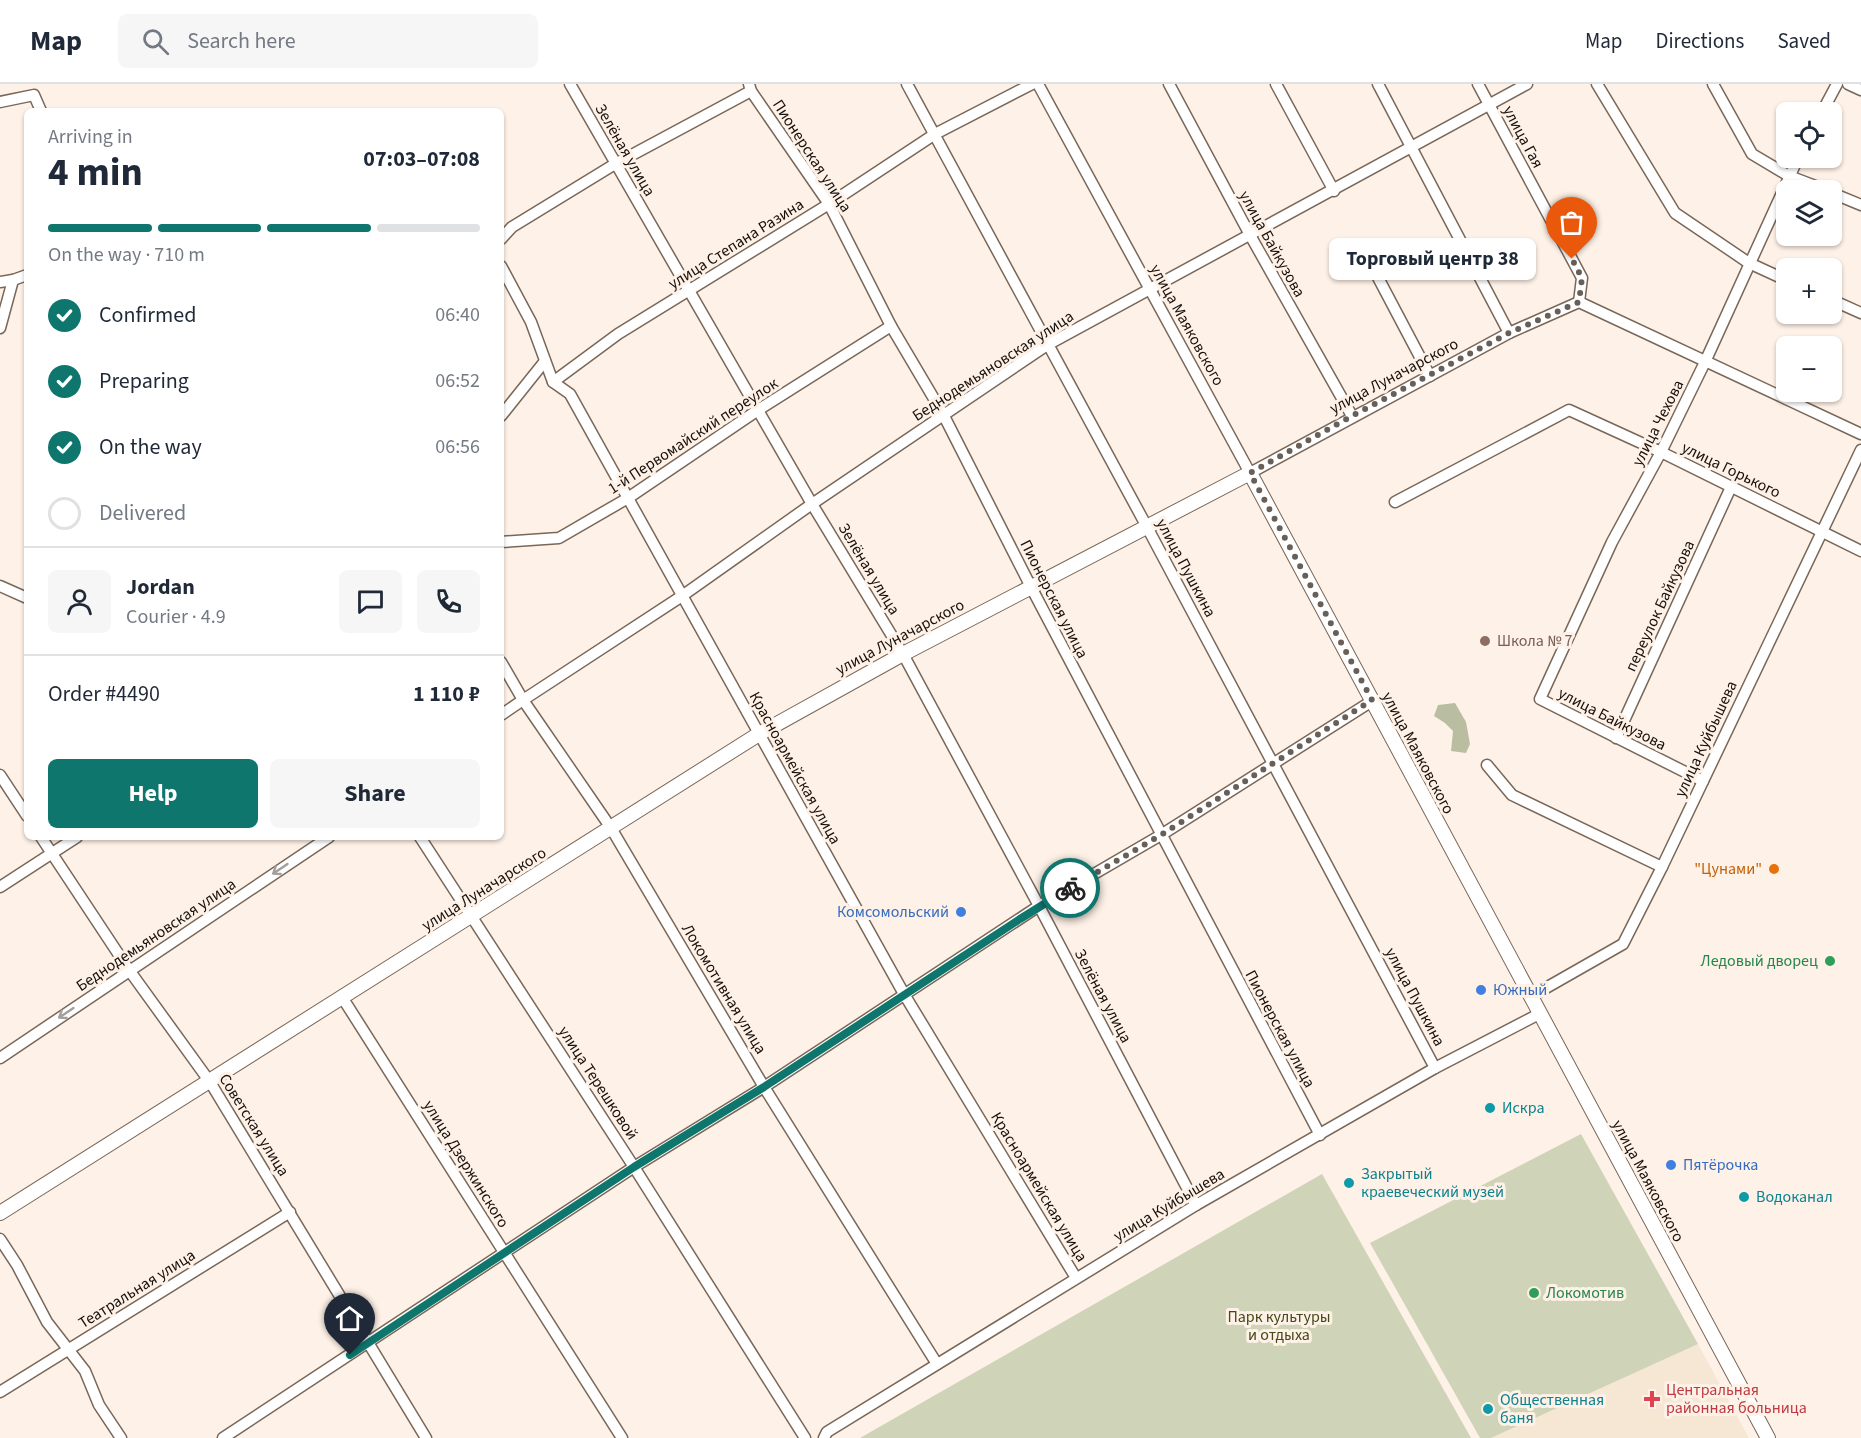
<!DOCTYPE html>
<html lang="en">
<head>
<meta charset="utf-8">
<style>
  :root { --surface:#fff; --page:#f6f6f7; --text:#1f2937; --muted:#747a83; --line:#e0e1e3; --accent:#0f766e }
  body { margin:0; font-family:"Source Sans 3",sans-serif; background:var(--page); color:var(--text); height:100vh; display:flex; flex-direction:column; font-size:22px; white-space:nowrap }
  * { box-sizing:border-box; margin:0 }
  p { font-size:20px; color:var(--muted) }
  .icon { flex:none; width:33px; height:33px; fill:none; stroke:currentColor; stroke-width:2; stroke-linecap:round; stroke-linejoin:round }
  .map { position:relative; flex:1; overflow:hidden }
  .details { position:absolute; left:24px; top:24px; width:480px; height:732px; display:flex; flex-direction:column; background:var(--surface); border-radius:9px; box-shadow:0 2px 4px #0004 }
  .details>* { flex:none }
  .controls { position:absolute; left:1776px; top:18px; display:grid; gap:12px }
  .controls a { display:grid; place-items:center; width:66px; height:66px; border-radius:9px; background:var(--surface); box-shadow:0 2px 4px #0004; font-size:30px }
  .pin { position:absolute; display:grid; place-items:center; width:51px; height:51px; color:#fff; margin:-62px -26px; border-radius:50% 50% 50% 0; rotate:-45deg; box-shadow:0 0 6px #0007 }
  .pin .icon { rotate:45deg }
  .courier { position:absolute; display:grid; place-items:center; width:60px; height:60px; margin:-30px; border:4px solid #0f766e; border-radius:50%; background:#fff; color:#222; box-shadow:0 2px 8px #0007 }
  .bubble { position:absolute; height:42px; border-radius:9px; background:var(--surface); box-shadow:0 2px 4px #0004; font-size:20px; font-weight:700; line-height:42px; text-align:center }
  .head em { font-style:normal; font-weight:700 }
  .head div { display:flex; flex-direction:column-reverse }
  .head { display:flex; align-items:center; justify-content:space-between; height:102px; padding:0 24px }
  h1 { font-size:39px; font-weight:700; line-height:45px }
  .bar { display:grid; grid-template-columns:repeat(4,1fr); gap:9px 6px; align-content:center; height:72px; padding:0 24px }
  .bar i { height:8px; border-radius:4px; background:var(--line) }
  .bar .current { background:var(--accent) }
  .bar p { grid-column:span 4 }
  .line { display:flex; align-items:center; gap:15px; padding:0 24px; border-top:2px solid var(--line) }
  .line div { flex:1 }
  .round { display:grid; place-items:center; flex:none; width:63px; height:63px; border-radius:9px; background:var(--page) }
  ol { padding:0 24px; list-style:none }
  li { display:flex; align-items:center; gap:18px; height:66px }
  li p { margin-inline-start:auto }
  li .icon { padding:6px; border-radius:50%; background:var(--accent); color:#fff; stroke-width:4 }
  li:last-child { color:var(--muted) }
  li i { width:33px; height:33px; border:3px solid var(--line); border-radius:50% }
  .action { display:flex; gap:12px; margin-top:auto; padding:12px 24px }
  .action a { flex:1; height:69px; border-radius:9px; background:var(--accent); color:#fff; font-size:24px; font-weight:700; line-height:69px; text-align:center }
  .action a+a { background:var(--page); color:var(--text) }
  header { display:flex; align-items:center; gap:36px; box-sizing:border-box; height:84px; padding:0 30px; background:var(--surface); border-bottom:2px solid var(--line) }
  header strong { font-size:28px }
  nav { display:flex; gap:33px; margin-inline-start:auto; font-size:21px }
  .search { width:420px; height:54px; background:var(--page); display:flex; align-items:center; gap:15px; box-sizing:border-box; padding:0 21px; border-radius:9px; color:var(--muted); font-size:22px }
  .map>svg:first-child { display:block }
  .medical { fill:#f6e7d4 }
  .green { fill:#cfd3b7 }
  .forest { fill:#b9bea0 }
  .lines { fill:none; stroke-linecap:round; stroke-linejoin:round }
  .minor-casing { stroke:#796758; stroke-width:13 }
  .major-casing { stroke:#796758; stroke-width:16 }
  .minor { stroke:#fff; stroke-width:10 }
  .major { stroke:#fff; stroke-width:14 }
  .oneway { stroke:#a29f9d }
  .done { stroke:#685f58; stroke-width:6; stroke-dasharray:0 10.8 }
  .route { stroke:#0f766e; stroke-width:8 }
  .education-dot { fill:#8d6e63; stroke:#fef1e7; stroke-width:2 }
  .food-dot { fill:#e8710a; stroke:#fef1e7; stroke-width:2 }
  .shop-dot { fill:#3f7fe0; stroke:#fef1e7; stroke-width:2 }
  .leisure-dot { fill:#2e9e5b; stroke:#fef1e7; stroke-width:2 }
  .culture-dot { fill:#0f9aa8; stroke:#fef1e7; stroke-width:2 }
  .health-dot { fill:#e0444e; stroke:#fef1e7; stroke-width:2 }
  .labels { text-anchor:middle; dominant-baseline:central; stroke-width:6; stroke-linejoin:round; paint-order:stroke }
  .street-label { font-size:16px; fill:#17100b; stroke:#fef1e7 }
  .education-label { font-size:16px; fill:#785e54; stroke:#fef1e7; text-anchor:start }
  .food-label { font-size:16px; fill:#c56008; stroke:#fef1e7; text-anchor:end }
  .shop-label { font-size:16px; fill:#366cbe; stroke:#fef1e7; text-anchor:start }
  .leisure-label { font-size:16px; fill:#27864d; stroke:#fef1e7; text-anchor:end }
  .culture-label { font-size:16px; fill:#0d838f; stroke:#fef1e7; text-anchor:start }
  .park-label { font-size:16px; fill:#444917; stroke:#fef1e7 }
  .health-label { font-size:16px; fill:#be3a42; stroke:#fef1e7; text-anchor:start }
</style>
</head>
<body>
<header>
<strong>Map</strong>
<div class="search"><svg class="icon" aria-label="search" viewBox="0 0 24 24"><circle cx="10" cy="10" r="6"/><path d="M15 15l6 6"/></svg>Search here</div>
<nav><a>Map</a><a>Directions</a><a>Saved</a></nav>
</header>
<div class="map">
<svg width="1861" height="1354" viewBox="0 0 1861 1354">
  <rect width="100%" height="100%" fill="#fef1e7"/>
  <!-- medical -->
  <path class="medical" d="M 1698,1260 L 1749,1354 L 1491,1354 L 1604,1302 Z"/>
  <!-- green -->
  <g class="green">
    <path d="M 1581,1050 L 1698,1260 L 1491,1354 L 1480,1354 L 1370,1159 Z"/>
    <path d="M 1322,1090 L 1471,1354 L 860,1354 Z"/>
  </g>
  <!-- forest -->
  <path class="forest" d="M 1455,619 L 1466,638 L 1470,660 L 1466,669 L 1451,667 L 1453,647 L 1445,639 L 1434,632 L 1438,621 Z"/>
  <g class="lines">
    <defs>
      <g id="minor">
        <path d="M 570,0 L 812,420 L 903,570 L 1039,822 L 1196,1121"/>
        <path d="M 749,0 L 751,7 L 829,120 L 891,242 L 943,330 L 1031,503 L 1320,1051"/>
        <path d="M 907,0 L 1147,443 L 1435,984"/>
        <path d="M 1038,0 L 1250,389 L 1509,249 L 1579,218 L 1861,350"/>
        <path d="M 1169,0 L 1250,151 L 1352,332"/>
        <path d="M 1276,0 L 1334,107"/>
        <path d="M 1378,0 L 1509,249"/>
        <path d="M 1478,0 L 1582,194 L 1579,218"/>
        <path d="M 1597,0 L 1675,129 L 1749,179 L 1786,196"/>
        <path d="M 1713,0 L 1752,70 L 1789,92 L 1826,106"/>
        <path d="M 1848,0 L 1861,6"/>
        <path d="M 0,18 L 34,11 L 41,27"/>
        <path d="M 1822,28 L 1837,0"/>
        <path d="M 1832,109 L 1861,121"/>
        <path d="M 501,155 L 512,143 L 615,80 L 751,7"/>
        <path d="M 501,182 L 531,238 L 553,298 L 570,310 L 904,910 L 1076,1194"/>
        <path d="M 1373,184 L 1430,292"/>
        <path d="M 0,198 L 13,196 L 27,191"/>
        <path d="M 1832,216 L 1861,229"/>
        <path d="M 0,244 L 13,196"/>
        <path d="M 553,298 L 618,250 L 829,120 L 935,50 L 1032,0"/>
        <path d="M 501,332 L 545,277"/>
        <path d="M 1395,418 L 1569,326 L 1661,368 L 1861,467"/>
        <path d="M 501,458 L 559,454 L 628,414 L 758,326 L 891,242"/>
        <path d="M 0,502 L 27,514"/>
        <path d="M 501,578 L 523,616 L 611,744 L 764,1003 L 937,1280"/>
        <path d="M 501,631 L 523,616 L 682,512 L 812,420 L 1047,261 L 1527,0"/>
        <path d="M 1616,654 L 1731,403"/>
        <path d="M 1487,681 L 1512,711 L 1662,783"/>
        <path d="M 0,691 L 27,732"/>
        <path d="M 1703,697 L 1540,615 L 1612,458 L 1661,368 L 1705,278 L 1798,74"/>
        <path d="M 41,753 L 129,886 L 210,998 L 426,1354"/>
        <path d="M 420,753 L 634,1083 L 805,1354"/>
        <path d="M 0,803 L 77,753"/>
        <path d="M 342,913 L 622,1354"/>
        <path d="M 1530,913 L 1623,860 L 1662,783 L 1861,366"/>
        <path d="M 0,974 L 329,753"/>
        <path d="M 0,1155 L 17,1181 L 47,1238 L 85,1287 L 99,1321 L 121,1354"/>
        <path d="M 0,1308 L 290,1128"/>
        <path d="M 223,1354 L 634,1083 L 764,1003 L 1039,822 L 1161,751 L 1372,617"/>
        <path d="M 824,1354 L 827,1348 L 1196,1121 L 1435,984 L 1539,930"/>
      </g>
      <path id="major" d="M 0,1129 L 759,650 L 903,570 L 1250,389 L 1768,1354"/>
    </defs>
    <!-- minor casing -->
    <use href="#minor" class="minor-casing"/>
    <!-- major casing -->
    <use href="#major" class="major-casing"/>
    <!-- minor -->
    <use href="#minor" class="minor"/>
    <!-- major -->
    <use href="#major" class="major"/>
  </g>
  <!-- one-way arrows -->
  <defs><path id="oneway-shaft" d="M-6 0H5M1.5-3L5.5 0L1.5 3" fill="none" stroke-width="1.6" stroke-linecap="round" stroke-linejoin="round" transform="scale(1.5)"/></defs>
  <g class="oneway">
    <use href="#oneway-shaft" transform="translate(280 785) rotate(146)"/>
    <use href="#oneway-shaft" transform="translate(66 929) rotate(146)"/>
  </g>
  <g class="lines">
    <!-- done -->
    <path class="done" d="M 1070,804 L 1161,751 L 1372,616 L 1250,389 L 1352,332 L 1509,249 L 1579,218 L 1582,194 L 1572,175"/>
    <!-- route -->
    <path class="route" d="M 350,1271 L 634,1083 L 764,1003 L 1020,835 L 1070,804"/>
  </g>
  <!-- markers -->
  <circle class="education-dot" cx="1485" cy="557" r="6"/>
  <circle class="food-dot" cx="1774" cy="785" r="6"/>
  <g class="shop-dot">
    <circle cx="961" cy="828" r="6"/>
    <circle cx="1481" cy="906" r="6"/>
    <circle cx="1671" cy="1081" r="6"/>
  </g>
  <g class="leisure-dot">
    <circle cx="1830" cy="877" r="6"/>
    <circle cx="1534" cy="1209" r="6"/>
  </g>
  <g class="culture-dot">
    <circle cx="1490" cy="1024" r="6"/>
    <circle cx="1349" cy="1099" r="6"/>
    <circle cx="1744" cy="1113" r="6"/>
    <circle cx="1488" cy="1325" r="6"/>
  </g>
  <path class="health-dot" d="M1649 1306h6v6h6v6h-6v6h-6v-6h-6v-6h6z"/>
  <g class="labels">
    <!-- street labels -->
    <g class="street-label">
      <text transform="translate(1523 53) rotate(62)">улица Гая</text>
      <text transform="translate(625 66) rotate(60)">Зелёная улица</text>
      <text transform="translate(812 72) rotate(57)">Пионерская улица</text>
      <text transform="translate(736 160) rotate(-32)">улица Степана Разина</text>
      <text transform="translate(1272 160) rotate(61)">улица Байкузова</text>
      <text transform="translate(1187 241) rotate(61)">улица Маяковского</text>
      <text transform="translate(993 282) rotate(-33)">Беднодемьяновская улица</text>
      <text transform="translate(1394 292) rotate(-28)">улица Луначарского</text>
      <text transform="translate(1658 339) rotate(-63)">улица Чехова</text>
      <text transform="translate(693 352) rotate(-33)">1-й Первомайский переулок</text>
      <text transform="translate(1731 386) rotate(26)">улица Горького</text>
      <text transform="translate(1186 484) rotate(62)">улица Пушкина</text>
      <text transform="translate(869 485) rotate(59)">Зелёная улица</text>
      <text transform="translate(1054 515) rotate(63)">Пионерская улица</text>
      <text transform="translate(1660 522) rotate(-65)">переулок Байкузова</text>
      <text transform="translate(900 553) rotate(-28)">улица Луначарского</text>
      <text transform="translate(1612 635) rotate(27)">улица Байкузова</text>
      <text transform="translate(1706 655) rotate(-65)">улица Куйбышева</text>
      <text transform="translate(1418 669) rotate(62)">улица Маяковского</text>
      <text transform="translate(795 684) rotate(61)">Красноармейская улица</text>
      <text transform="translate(484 805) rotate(-32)">улица Луначарского</text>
      <text transform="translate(156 851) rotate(-34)">Беднодемьяновская улица</text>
      <text transform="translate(724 905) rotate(59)">Локомотивная улица</text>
      <text transform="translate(1103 912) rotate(62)">Зелёная улица</text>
      <text transform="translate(1415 913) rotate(62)">улица Пушкина</text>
      <text transform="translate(1280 945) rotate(62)">Пионерская улица</text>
      <text transform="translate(598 999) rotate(57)">улица Терешковой</text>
      <text transform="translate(254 1041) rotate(58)">Советская улица</text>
      <text transform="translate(466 1080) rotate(58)">улица Дзержинского</text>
      <text transform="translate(1648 1097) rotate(62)">улица Маяковского</text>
      <text transform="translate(1039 1103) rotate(59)">Красноармейская улица</text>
      <text transform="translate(1169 1121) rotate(-31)">улица Куйбышева</text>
      <text transform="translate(137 1205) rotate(-32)">Театральная улица</text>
    </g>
    <!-- education labels -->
    <g class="education-label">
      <text x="1497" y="557">Школа № 7</text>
    </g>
    <!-- food labels -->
    <g class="food-label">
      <text x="1762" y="785">"Цунами"</text>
    </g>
    <!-- shop labels -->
    <g class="shop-label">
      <text x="949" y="828" text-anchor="end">Комсомольский</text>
      <text x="1493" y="906">Южный</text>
      <text x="1683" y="1081">Пятёрочка</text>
    </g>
    <!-- leisure labels -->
    <g class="leisure-label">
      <text x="1818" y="877">Ледовый дворец</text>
      <text x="1546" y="1209" text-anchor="start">Локомотив</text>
    </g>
    <!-- culture labels -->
    <g class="culture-label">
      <text x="1502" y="1024">Искра</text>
      <text x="1361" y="1090">Закрытый<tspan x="1361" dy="18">краевеческий музей</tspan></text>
      <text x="1756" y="1113">Водоканал</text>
      <text x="1500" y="1316">Общественная<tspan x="1500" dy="18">баня</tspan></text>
    </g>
    <!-- park labels -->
    <g class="park-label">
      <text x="1279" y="1233">Парк культуры<tspan x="1279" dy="18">и отдыха</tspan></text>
    </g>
    <!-- health labels -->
    <g class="health-label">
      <text x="1666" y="1306">Центральная<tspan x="1666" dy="18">районная больница</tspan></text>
    </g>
  </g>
</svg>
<div class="controls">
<a><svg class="icon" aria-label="locate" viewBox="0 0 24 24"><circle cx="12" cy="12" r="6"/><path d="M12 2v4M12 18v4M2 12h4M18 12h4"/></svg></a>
<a><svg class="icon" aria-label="layers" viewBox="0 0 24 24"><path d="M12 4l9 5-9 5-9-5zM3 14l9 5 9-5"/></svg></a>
<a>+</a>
<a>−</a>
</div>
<div class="pin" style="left:1572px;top:175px;background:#ea580c"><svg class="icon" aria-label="bag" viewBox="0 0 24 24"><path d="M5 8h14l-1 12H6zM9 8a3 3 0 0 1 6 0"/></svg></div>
<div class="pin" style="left:350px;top:1271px;background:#1f2937"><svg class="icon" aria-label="home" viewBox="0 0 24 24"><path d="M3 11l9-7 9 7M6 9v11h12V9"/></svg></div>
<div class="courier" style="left:1070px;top:804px"><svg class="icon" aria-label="bike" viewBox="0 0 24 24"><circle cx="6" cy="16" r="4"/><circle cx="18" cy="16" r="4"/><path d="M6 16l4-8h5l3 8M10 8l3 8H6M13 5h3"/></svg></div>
<div class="bubble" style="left:1329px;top:154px;width:207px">Торговый центр 38</div>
<section class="details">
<div class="head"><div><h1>4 min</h1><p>Arriving in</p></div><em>07:03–07:08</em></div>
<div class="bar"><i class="current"></i><i class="current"></i><i class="current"></i><i></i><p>On the way · 710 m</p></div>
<ol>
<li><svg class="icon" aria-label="check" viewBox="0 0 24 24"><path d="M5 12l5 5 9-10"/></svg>Confirmed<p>06:40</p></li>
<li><svg class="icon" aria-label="check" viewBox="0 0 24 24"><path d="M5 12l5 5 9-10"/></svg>Preparing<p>06:52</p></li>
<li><svg class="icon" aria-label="check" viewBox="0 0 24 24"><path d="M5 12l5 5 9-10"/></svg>On the way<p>06:56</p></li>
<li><i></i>Delivered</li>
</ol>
<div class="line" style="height:108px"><a class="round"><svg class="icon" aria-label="person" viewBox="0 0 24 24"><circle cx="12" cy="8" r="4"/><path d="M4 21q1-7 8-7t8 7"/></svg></a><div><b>Jordan</b><p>Courier · 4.9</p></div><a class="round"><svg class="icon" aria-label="chat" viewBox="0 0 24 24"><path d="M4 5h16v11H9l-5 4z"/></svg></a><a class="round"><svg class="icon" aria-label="phone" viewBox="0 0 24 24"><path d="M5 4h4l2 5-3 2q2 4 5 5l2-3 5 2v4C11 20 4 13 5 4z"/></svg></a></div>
<div class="line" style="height:78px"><div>Order #4490</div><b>1 110 ₽</b></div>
<div class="action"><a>Help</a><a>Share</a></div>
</section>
</div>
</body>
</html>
